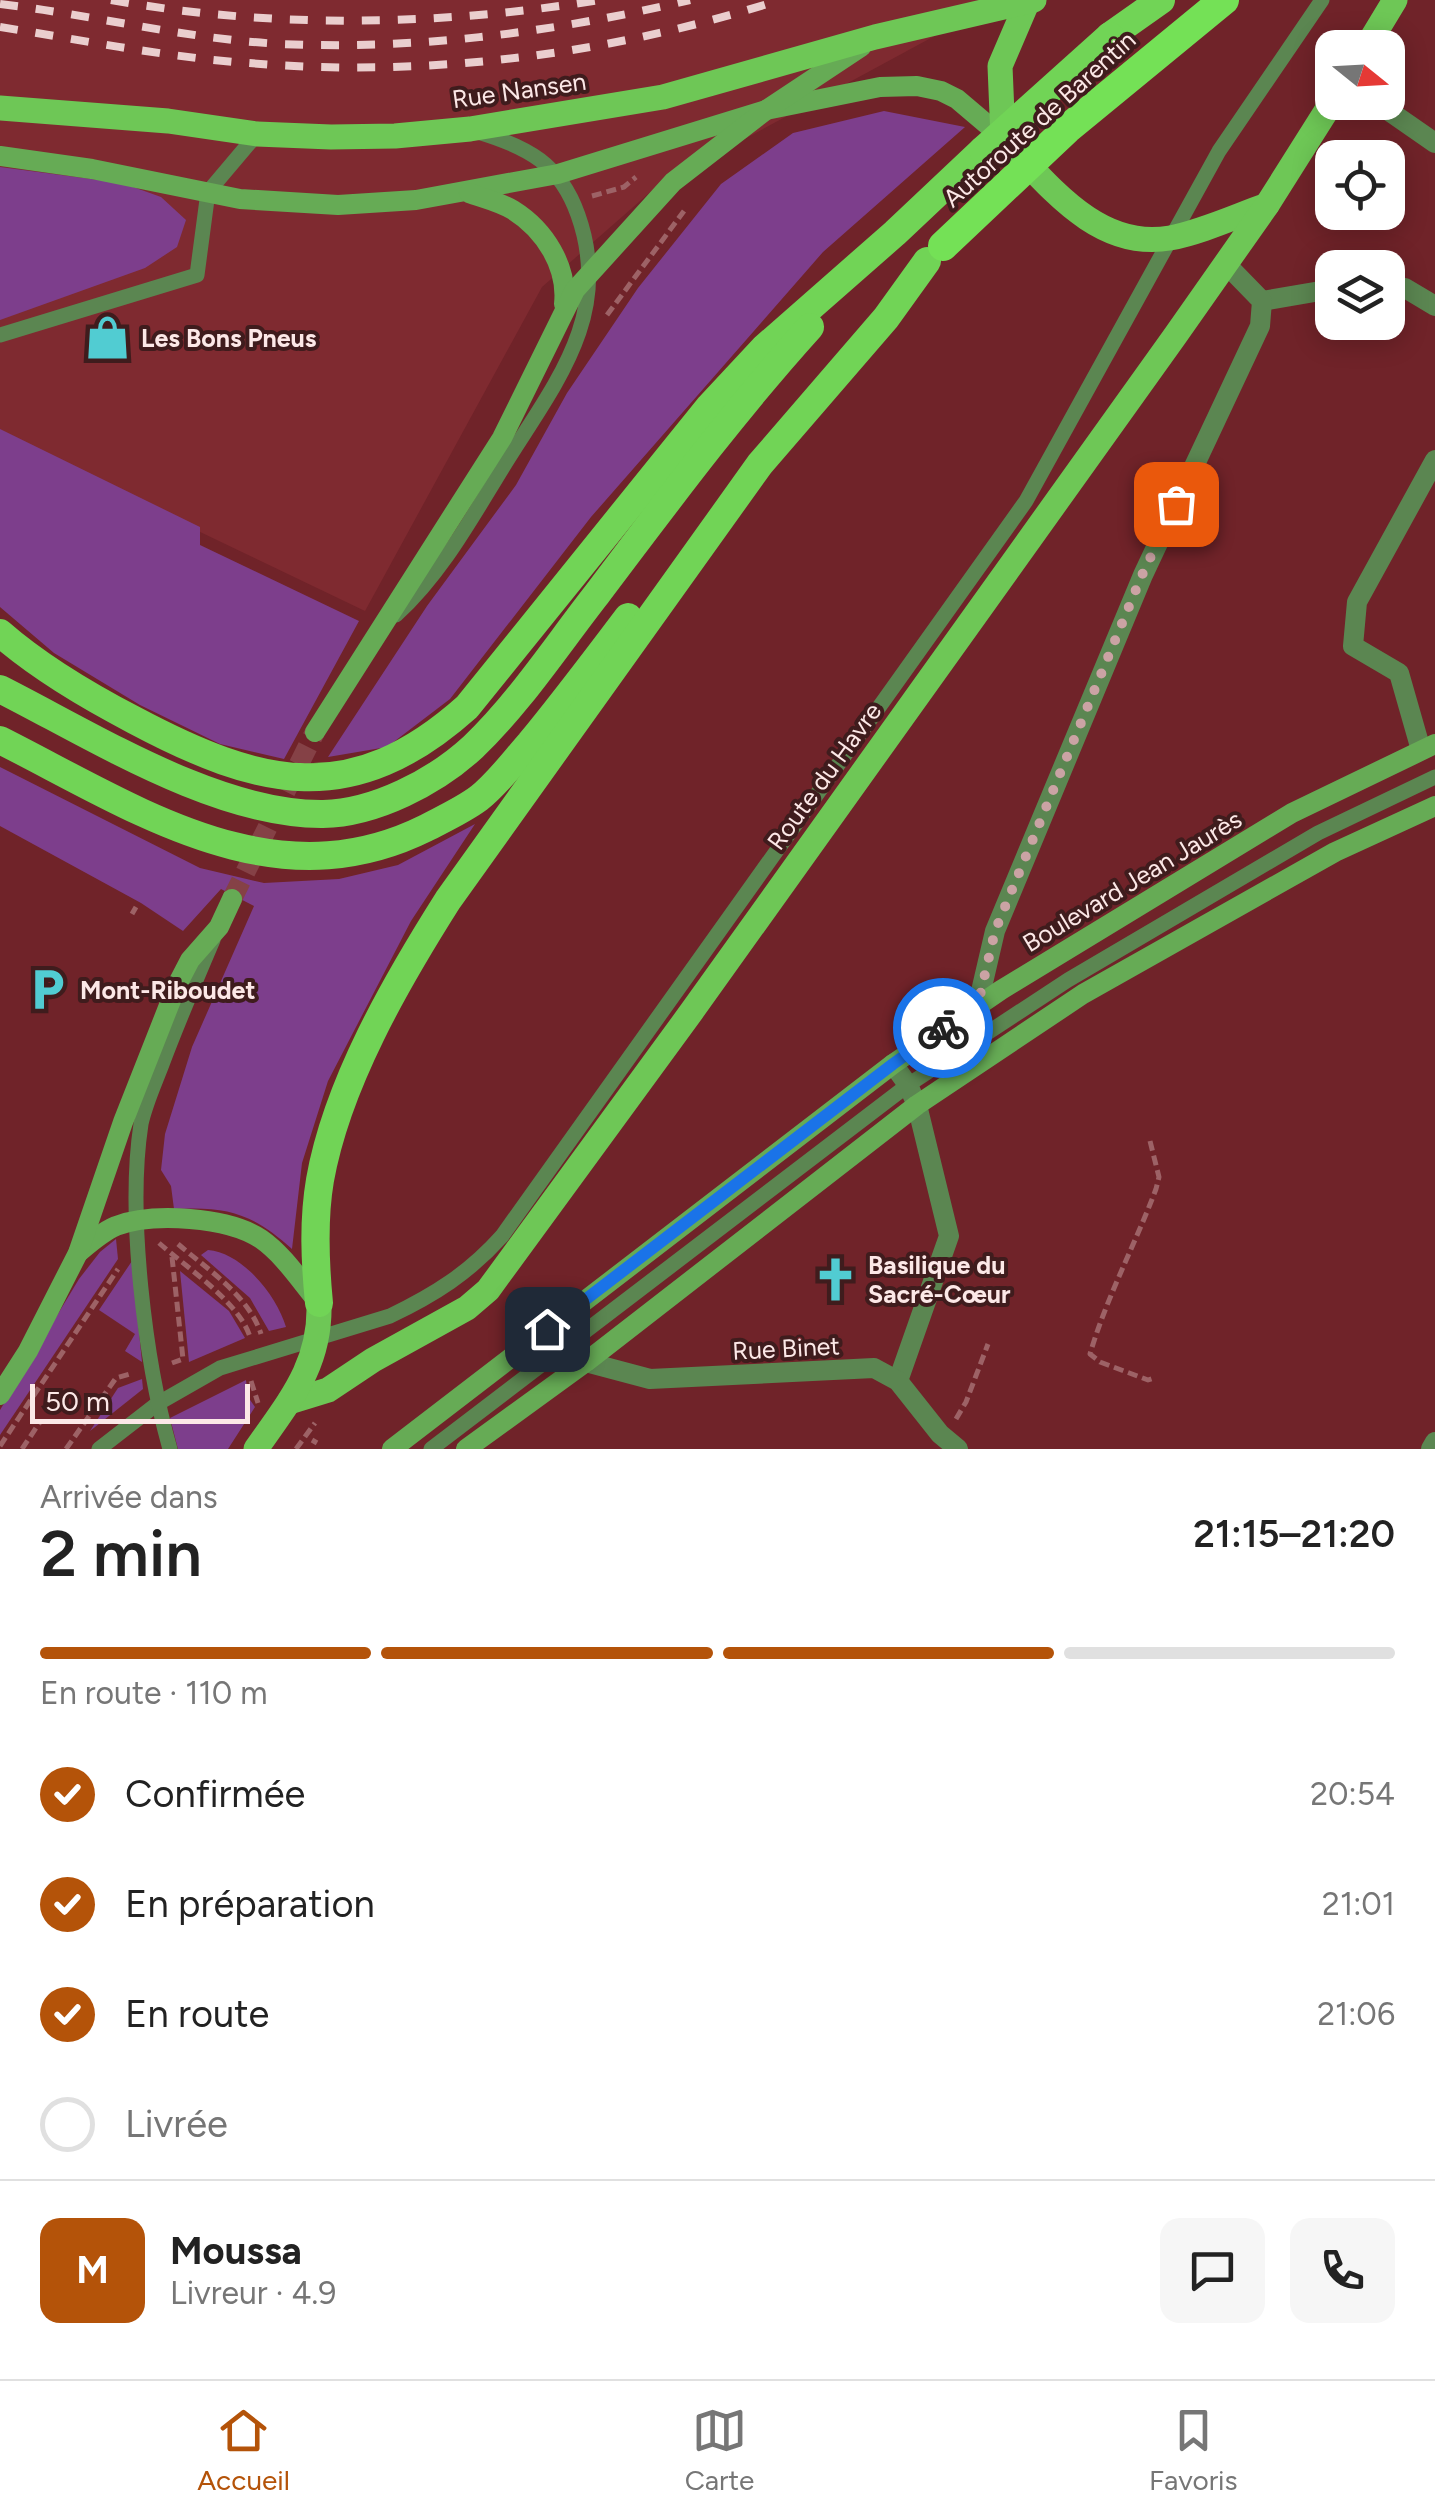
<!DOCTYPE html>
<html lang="fr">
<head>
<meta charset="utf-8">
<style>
  :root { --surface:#fff; --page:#f6f6f6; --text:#222; --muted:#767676; --line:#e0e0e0; --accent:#b45309 }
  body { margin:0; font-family:Figtree,sans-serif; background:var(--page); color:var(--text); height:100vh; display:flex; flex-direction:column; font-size:38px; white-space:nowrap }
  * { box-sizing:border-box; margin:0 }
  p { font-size:32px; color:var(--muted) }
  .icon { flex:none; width:55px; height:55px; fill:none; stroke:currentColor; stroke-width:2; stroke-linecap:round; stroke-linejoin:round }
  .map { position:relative; height:1449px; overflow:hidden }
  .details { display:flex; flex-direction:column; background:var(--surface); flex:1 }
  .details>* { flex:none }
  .needle { width:65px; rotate:108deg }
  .controls { position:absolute; left:1315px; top:30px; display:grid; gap:20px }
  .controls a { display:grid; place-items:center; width:90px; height:90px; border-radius:20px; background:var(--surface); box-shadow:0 5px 25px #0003; font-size:50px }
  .scale { position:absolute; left:30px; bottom:25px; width:220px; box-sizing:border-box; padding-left:10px; border:5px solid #fce8e7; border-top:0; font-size:28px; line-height:35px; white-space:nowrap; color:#fce8e7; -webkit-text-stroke:8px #3f1c1d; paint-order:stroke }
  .pin { position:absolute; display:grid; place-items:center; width:85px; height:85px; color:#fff; margin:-42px; border-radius:20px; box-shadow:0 5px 15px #0006 }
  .courier { position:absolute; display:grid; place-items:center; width:100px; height:100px; margin:-50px; border:8px solid #1a73e8; border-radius:50%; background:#fff; color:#222; box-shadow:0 2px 12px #0007 }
  .headline em { font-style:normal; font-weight:600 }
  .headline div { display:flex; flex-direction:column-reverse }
  .headline { display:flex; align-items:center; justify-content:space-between; height:170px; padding:0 40px }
  h1 { font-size:65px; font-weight:600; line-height:75px }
  .bar { display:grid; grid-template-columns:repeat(4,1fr); gap:15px 10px; align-content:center; height:120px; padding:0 40px }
  .bar i { height:12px; border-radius:8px; background:var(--line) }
  .bar .selected { background:var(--accent) }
  .bar p { grid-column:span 4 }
  .line { display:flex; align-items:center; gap:25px; padding:0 40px; border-top:2px solid var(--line) }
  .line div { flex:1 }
  .round { display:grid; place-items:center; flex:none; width:105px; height:105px; border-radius:20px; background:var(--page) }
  ol { padding:0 40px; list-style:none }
  li { display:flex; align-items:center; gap:30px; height:110px }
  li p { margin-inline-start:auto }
  li .icon { padding:10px; border-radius:50%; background:var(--accent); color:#fff; stroke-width:4 }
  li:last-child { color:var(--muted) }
  li i { width:55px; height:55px; border:5px solid var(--line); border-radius:50% }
  .menu { display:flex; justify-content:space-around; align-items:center; height:140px; border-top:2px solid var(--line); background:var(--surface); font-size:28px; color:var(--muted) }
  .menu a { display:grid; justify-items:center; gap:5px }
  .menu .selected { color:var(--accent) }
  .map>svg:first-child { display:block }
  .built { fill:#7f2a30 }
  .green { fill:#7d3e8c }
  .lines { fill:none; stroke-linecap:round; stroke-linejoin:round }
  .secondary-tunnel { stroke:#854146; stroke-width:20; stroke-dasharray:20 10; stroke-linecap:butt }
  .path { stroke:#9d6266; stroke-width:5; stroke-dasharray:10 5; stroke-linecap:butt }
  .service { stroke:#5b8651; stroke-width:15 }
  .minor { stroke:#5b8651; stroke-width:20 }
  .tertiary { stroke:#5b8651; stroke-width:20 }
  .secondary { stroke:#66ab55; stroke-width:20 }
  .primary { stroke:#6ec756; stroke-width:25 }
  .trunk { stroke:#71d456; stroke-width:28 }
  .rail { stroke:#eacece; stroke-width:8; stroke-dasharray:18 18; stroke-linecap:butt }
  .trunk-bridge { stroke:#71d456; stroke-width:28 }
  .motorway-bridge { stroke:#74e156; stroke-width:30 }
  .done { stroke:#cba3a4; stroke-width:10; stroke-dasharray:0 18 }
  .route { stroke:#1a73e8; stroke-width:12 }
  .labels { text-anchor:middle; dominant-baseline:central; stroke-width:8; stroke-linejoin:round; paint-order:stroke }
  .street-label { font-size:25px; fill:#fce8e7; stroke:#3f1c1d }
  .poi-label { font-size:25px; font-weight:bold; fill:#fce8e7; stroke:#3f1c1d; text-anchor:start }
</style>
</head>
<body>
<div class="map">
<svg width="1435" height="1449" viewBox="0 0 1435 1449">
  <rect width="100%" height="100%" fill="#702329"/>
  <!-- built -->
  <path class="built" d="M 0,0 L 1001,0 L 656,187 L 542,287 L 365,611 L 0,436 Z"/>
  <!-- green -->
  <g class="green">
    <path d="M 884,111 L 965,127 L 823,252 L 591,517 L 450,699 L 387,747 L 328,757 L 427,606 L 516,485 L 567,393 L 638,288 L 721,184 L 793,133 Z"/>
    <path d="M 0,167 L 122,183 L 161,197 L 186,220 L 177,247 L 145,268 L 0,320 Z"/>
    <path d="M 0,429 L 200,527 L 200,545 L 359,621 L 284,759 L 220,744 L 140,705 L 54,653 L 0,607 Z"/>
    <path d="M 0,767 L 200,868 L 264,883 L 339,879 L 398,865 L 475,824 L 411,921 L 328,1081 L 302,1163 L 292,1249 C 252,1213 227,1206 174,1209 L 171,1186 L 161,1170 L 165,1134 L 192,1047 L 254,906 L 221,889 L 183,931 L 141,903 L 0,826 Z"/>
    <path d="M 116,1239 L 118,1259 L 0,1435 L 0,1410 L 79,1279 L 100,1252 Z"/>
    <path d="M 208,1250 C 243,1253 277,1296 286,1327 L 269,1331 L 250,1298 L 201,1255 Z"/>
    <path d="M 132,1261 L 142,1362 L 125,1351 L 135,1334 L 99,1310 Z"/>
    <path d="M 180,1271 L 229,1311 L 245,1338 L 189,1362 Z"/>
    <path d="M 142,1379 L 143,1389 L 90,1431 L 118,1388 Z"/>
    <path d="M 246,1380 L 248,1397 L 255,1407 L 228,1449 L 178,1449 L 170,1418 Z"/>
  </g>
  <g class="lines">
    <!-- secondary-tunnel -->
    <path class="secondary-tunnel" d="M 232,899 L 315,732"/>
    <!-- path -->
    <g class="path">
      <path d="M 592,196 L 624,187 L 636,177"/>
      <path d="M 607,315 L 684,211"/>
      <path d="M 132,914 L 136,907"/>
      <path d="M 1150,1141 L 1159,1177 L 1156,1189 C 1135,1245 1107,1296 1090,1354 L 1100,1362 L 1148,1380 L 1154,1378"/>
      <path d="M 159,1243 C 186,1267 240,1303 250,1337"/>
      <path d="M 178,1244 C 207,1269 249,1296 261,1334"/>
      <path d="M 172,1257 L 183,1359 L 172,1363"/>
      <path d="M 251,1381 L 258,1403"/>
      <path d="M 956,1419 L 966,1402 L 988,1344"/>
      <path d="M 312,1440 L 317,1443"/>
      <path d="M 0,1446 L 118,1269"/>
      <path d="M 22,1449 L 40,1422"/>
      <path d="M 66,1449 L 116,1378 L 130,1374"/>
      <path d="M 296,1449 L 315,1423"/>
    </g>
    <!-- service -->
    <g class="service">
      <path d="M 0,335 L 197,275 L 208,192 L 257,134"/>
      <path d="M 396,615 C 441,574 471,519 503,467 C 553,386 614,316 578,215 C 560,164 528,147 478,132"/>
      <path d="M 99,1449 L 157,1404 L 220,1368 L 390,1316 C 434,1295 469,1273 502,1236 L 1026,501 L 1219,151 L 1322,0"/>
      <path d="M 170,1449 C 145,1361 127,1215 141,1124 C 145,1105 154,1085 161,1067 C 177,1024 195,982 213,940"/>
      <path d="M 431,1449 L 908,1085 L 1068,980 L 1318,833 L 1435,777"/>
    </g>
    <!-- minor -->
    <g class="minor">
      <path d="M 1376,102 L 1435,143"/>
      <path d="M 1388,287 L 1405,288 L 1435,306"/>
      <path d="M 1262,301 L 1332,289"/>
      <path d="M 1421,750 L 1399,673 L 1353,646 L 1357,602 L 1435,460"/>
      <path d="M 978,1004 L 995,931 L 1143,575 L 1260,326 L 1262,301 L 1226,264"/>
      <path d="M 893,1064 L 908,1085 L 917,1105 L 949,1236 L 898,1381"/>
      <path d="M 586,1362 L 650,1379 L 874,1368 L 898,1381 L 940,1434 L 958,1449"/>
    </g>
    <!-- tertiary -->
    <path class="tertiary" d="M 1431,1449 L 1435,1442"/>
    <!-- secondary -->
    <g class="secondary">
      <path d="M 0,156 L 92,169 L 240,199 L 338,205 L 416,200 L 558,174 L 766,110 L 880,87 L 917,86 L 941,91 L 957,99 L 1003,138"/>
      <path d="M 469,193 C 483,198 500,202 513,210 C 545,230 568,267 564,304"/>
      <path d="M 315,732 L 502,438 L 575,290 L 673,182 L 766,110 L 861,47"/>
      <path d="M 78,1253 C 90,1243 102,1232 116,1226 C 153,1212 228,1217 261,1239 C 284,1255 301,1282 319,1303"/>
      <path d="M 0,1395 L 28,1351 L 78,1253 L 123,1122 L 177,985 L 190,960 L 219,927 L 232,899"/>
      <path d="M 392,1449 L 893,1064 L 1001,990 L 1292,813 L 1435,744"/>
      <path d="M 466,1449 L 586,1362 L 917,1105 L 1083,994 L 1335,852 L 1435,806"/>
    </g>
    <!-- primary -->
    <g class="primary">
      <path d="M 1027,3 L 1000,66 L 1003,138 C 1048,184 1097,251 1170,238 C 1202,232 1236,216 1267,205"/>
      <path d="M 1366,48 L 1395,0"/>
      <path d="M 0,108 L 168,121 L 257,134 L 331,137 L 395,136 L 470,129 L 663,97 L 875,37 L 1034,0"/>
      <path d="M 289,1402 L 328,1390 L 373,1360 L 467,1308 L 488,1290 L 692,1011 L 1175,336 L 1267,205 L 1332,102"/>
      <path d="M 256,1449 C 290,1400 321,1365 319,1303"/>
    </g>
    <!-- trunk -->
    <g class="trunk">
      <path d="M 1110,36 L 1161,0"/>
      <path d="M 0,633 C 40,668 86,695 134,720 C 260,787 352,810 467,707 L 709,407 L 764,348 L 895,233 L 983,150"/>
      <path d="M 0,689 C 93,736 217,815 323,814 C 375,813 435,782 473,747 C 520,702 557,645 597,594 C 665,504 734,411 810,327"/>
      <path d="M 0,740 C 135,808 273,904 426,828 C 443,819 463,810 479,798 C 498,783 514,761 530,743 C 564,702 596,659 628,617"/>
      <path d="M 319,1303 C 315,1262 313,1221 320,1180 C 337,1084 396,982 448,900 L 760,464 L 886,318 L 927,261"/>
    </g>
    <!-- rail -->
    <g class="rail">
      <path d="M 111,0 C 274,29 437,26 600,0"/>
      <path d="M 0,4 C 94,15 186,39 281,44 C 420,50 555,32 690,0"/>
      <path d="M 0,27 C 82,40 165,57 248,63 C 428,78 608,55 780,0"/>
    </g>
    <!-- trunk-bridge -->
    <path class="trunk-bridge" d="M 983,150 L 1110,36"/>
    <!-- motorway-bridge -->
    <path class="motorway-bridge" d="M 943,246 L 1067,129 L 1224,0"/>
  </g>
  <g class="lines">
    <!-- done -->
    <path class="done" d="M 943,1028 L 978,1004 L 995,931 L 1142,575 L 1176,504"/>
    <!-- route -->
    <path class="route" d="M 547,1329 L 893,1064 L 943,1028"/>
  </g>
  <!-- icons -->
  <defs>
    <symbol id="shop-bare" viewBox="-9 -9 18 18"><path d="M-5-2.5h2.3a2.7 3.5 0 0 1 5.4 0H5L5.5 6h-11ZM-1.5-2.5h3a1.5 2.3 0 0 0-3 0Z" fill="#51ccd2" stroke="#3f1c1d" stroke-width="2.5" paint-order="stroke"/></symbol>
    <symbol id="parking-bare" viewBox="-9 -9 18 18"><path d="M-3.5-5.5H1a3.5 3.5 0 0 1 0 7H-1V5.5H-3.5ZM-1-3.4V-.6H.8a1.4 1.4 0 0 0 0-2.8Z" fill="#51ccd2" stroke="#3f1c1d" stroke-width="2.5" paint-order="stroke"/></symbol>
    <symbol id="church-bare" viewBox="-9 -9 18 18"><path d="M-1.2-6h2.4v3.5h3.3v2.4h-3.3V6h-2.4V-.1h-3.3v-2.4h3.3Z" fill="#51ccd2" stroke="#3f1c1d" stroke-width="2.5" paint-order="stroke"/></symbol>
  </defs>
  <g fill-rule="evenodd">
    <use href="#shop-bare" x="76" y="306" width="63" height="63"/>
    <use href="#parking-bare" x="16" y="958" width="63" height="63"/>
    <use href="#church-bare" x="804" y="1248" width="63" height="63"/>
  </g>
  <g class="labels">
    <!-- street labels -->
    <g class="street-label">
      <text transform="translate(519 90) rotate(-8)">Rue Nansen</text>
      <text transform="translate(1039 119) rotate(-42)">Autoroute de Barentin</text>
      <text transform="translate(824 776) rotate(-54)">Route du Havre</text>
      <text transform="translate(1132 881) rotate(-31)">Boulevard Jean Jaurès</text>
      <text transform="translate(786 1348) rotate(-3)">Rue Binet</text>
    </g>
    <!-- poi labels -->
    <g class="poi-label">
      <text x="141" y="338">Les Bons Pneus</text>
      <text x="80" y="990">Mont-Riboudet</text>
      <text x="868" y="1265">Basilique du<tspan x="868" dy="29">Sacré-Cœur</tspan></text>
    </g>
  </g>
</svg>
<div class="controls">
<a><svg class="needle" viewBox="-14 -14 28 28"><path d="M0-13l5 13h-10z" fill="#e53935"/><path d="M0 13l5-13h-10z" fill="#767676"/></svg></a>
<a><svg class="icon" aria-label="locate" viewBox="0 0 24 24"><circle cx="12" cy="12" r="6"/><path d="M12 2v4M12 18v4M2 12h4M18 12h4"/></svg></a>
<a><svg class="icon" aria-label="layers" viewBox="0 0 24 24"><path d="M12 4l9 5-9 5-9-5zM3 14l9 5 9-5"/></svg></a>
</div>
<div class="scale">50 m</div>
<div class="pin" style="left:1176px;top:504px;background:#ea580c"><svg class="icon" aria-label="bag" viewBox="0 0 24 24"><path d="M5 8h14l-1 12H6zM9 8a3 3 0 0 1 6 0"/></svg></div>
<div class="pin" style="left:547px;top:1329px;background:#1f2937"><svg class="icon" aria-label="home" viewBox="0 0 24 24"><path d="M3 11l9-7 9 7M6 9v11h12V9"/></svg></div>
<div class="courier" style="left:943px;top:1028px"><svg class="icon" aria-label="bike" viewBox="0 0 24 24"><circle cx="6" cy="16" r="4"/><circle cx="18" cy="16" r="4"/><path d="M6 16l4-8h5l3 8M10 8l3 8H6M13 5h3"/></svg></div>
</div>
<section class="details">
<div class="headline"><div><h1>2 min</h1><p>Arrivée dans</p></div><em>21:15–21:20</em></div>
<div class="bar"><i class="selected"></i><i class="selected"></i><i class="selected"></i><i></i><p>En route · 110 m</p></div>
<ol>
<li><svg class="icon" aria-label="check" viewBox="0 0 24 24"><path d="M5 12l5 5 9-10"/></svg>Confirmée<p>20:54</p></li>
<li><svg class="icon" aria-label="check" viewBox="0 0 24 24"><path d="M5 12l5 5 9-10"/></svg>En préparation<p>21:01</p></li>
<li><svg class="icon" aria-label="check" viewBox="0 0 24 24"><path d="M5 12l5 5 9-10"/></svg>En route<p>21:06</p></li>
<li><i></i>Livrée</li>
</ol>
<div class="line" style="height:180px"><b class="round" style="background:var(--accent);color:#fff">M</b><div><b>Moussa</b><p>Livreur · 4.9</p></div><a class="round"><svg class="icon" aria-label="chat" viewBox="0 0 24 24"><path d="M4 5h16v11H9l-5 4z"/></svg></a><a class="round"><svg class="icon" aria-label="phone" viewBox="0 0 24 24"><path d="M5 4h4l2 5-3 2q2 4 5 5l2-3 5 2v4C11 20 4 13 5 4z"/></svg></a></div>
</section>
<nav class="menu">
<a class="selected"><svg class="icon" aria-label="home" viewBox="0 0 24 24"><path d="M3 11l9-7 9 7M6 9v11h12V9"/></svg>Accueil</a>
<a><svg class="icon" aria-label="map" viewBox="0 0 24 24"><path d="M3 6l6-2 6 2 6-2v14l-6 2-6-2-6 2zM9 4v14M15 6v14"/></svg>Carte</a>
<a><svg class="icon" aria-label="saved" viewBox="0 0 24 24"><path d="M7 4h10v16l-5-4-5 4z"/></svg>Favoris</a>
</nav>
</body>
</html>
